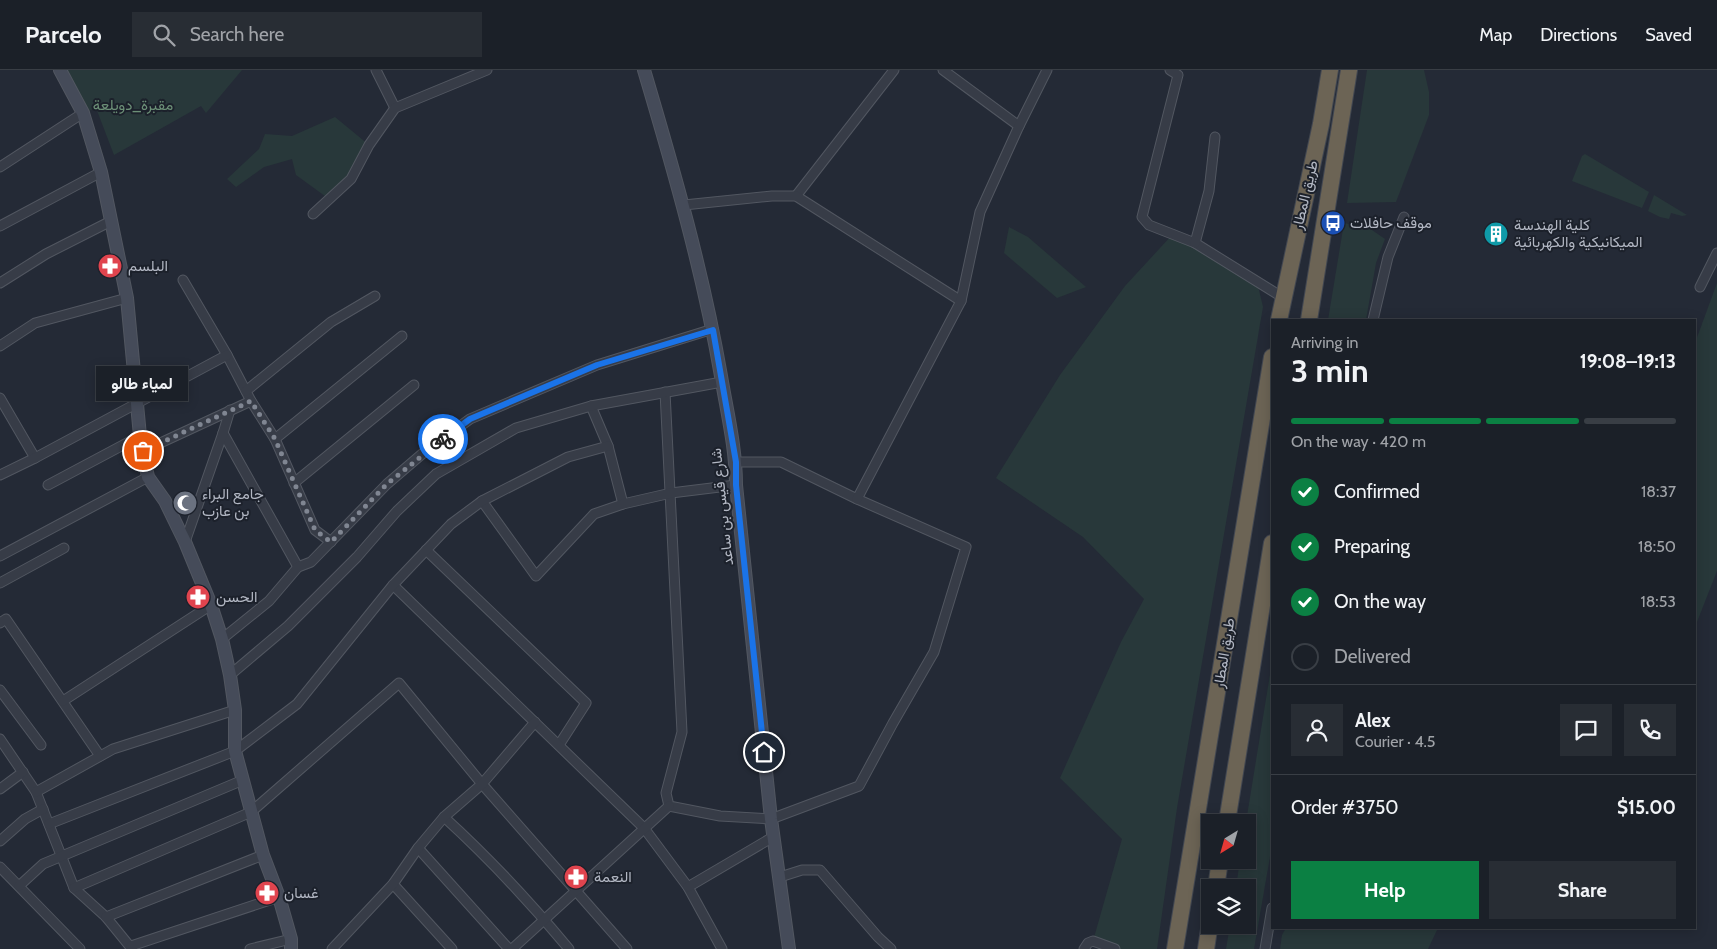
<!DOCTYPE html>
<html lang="en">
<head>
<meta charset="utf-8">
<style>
  :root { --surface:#1b2028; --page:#282d34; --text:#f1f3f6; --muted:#a0a3a8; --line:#393e45; --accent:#0b8043 }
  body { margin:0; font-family:Cabin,Vazirmatn,sans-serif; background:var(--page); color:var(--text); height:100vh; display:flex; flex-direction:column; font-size:19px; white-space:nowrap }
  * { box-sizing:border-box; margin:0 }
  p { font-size:16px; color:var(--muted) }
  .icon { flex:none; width:28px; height:28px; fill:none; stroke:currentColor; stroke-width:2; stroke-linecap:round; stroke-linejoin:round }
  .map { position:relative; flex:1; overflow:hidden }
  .panel { position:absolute; left:1271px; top:249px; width:425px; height:610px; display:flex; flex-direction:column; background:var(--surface); border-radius:0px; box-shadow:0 2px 12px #0003,0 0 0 1px var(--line) }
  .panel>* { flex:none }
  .needle { width:32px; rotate:217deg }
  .controls { position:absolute; left:1201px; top:744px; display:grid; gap:10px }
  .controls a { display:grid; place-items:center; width:55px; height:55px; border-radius:0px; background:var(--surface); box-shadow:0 2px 12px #0003,0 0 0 1px var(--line); font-size:25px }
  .pin { position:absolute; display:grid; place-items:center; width:42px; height:42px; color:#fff; margin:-21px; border:2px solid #fff; border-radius:50%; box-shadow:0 1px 5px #0007 }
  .courier { position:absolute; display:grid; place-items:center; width:50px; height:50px; margin:-25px; border:4px solid #1a73e8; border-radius:50%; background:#fff; color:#222; box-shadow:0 1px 6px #0007 }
  .bubble { position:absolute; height:35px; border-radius:0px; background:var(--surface); box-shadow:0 2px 12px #0003,0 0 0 1px var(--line); font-size:16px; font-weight:700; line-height:35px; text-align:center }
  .overview em { font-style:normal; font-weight:700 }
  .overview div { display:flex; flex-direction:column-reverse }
  .overview { display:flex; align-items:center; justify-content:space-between; height:85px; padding:0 20px }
  h1 { font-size:32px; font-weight:700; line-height:38px }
  .bar { display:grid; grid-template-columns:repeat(4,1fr); gap:8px 5px; align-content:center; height:60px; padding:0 20px }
  .bar i { height:6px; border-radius:4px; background:var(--line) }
  .bar .current { background:var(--accent) }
  .bar p { grid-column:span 4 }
  .line { display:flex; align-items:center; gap:12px; padding:0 20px; border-top:1px solid var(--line) }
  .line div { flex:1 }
  .round { display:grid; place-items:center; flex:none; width:52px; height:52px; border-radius:0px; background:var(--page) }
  ol { padding:0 20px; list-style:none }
  li { display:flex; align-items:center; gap:15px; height:55px }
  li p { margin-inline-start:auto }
  li .icon { padding:5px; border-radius:50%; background:var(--accent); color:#fff; stroke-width:4 }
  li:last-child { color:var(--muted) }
  li i { width:28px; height:28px; border:2px solid var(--line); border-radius:50% }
  .cta { display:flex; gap:10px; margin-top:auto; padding:10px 20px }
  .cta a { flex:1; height:58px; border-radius:0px; background:var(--accent); color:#fff; font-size:20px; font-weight:700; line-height:58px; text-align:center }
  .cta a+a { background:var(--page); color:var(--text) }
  header { display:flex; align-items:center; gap:30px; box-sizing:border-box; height:70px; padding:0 25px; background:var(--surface); border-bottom:1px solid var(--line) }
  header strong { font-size:24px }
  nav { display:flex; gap:28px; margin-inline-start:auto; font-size:18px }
  .search { width:350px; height:45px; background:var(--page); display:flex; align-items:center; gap:12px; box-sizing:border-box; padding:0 18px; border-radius:0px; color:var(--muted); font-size:19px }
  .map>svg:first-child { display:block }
  .green { fill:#28383a }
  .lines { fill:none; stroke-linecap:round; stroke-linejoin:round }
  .street-casing { stroke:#525761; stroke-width:11 }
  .secondary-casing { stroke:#525761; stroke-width:14 }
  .highway-casing { stroke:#424751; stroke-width:18 }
  .street { stroke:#373c47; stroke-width:9 }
  .secondary { stroke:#454b59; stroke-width:12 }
  .highway { stroke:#6c6455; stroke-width:16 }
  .done { stroke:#808692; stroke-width:5; stroke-dasharray:0 9 }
  .route { stroke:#1a73e8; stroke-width:6 }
  .labels { text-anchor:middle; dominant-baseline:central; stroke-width:4; stroke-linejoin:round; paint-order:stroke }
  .park-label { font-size:15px; fill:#6c9077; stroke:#1c212b }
  .street-label { font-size:15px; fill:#b2b7c3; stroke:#1c212b }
  .poi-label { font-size:15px; fill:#b2b7c3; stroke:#1c212b; text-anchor:start }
</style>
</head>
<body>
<header>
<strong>Parcelo</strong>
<div class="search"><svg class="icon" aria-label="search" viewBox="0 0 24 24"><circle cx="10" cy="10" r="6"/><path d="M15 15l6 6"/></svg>Search here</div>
<nav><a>Map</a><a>Directions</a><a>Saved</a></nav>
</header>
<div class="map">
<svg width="1717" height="879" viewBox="0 0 1717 879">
  <rect width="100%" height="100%" fill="#242a36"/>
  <!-- green -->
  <g class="green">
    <path d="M 60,0 L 242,0 L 206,43 L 201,36 L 114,85 L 96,38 L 83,43 Z"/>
    <path d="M 1367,0 L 1424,0 L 1429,22 L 1429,45 L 1396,132 L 1347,133 Z"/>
    <path d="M 335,47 L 369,75 L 351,109 L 329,129 L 296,105 L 292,89 L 264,97 L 236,117 L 227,109 L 259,79 L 265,64 L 292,66 Z"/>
    <path d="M 1585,84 L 1649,122 L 1642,138 L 1572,111 L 1582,86 Z"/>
    <path d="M 1654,125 L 1687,145 L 1682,146 L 1671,143 L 1669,149 L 1660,147 L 1648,141 Z"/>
    <path d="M 1344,153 L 1369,158 L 1385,169 L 1376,193 L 1366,250 L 1328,250 Z"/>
    <path d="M 1009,157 L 1028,167 L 1086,217 L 1057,228 L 1004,183 Z"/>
    <path d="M 1172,165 L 1258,216 L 1263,237 L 1177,738 L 1157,879 L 1115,879 L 1093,871 L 1122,769 L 1060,708 L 1121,572 L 1144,529 L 1083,467 L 996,408 L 1060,305 L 1125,216 Z"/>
    <path d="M 1717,213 L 1717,501 L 1695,557 L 1695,273 Z"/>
    <path d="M 1272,592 L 1272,775 L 1254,879 L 1226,879 L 1230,855 L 1248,855 L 1248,818 L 1236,817 L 1240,790 L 1248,790 L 1246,752 Z"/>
    <path d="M 1286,858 L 1438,858 L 1428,879 L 1280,879 L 1282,865 Z"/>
  </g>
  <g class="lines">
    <defs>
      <g id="street">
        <path d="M 376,0 L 395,38"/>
        <path d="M 943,0 L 1019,56"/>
        <path d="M 1170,0 L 1178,5 L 1142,147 L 1149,155 L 1195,173 L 1282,227"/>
        <path d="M 0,97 L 83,43"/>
        <path d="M 796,126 L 894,0"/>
        <path d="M 684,135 L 772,126 L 796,126 L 961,231"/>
        <path d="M 313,144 L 351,109 L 369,75 L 395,38 L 487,0"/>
        <path d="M 0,156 L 101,102"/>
        <path d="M 1195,173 L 1209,121 L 1215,67"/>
        <path d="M 183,210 L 227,285 L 251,331 L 275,369 L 315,460 L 331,472"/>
        <path d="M 0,213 L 46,184 L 111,151"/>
        <path d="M 1700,217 L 1717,183"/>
        <path d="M 1373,250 L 1388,187 L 1404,147"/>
        <path d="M 0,276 L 35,253 L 127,228"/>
        <path d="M 246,321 L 331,252 L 375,226"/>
        <path d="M 665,322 L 682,662 L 666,723 L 669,736 L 720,746 L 771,749 L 859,716 L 893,653 L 934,582 L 966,477 L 857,429 L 781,392 L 736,392"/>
        <path d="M 0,328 L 35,388"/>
        <path d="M 591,336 L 608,376 L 623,434"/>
        <path d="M 223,363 L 298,497"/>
        <path d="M 275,369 L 402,266"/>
        <path d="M 143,381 L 251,331"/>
        <path d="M 0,405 L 35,388 L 227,285"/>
        <path d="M 294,413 L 414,315"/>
        <path d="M 48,415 L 140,366"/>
        <path d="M 857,429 L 961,231 L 980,142 L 1019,56 L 1047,0"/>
        <path d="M 482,431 L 536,506 L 594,444 L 623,434 L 671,423 L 736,415"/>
        <path d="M 185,472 L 223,363 L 230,340"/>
        <path d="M 426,480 L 586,633 L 559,675"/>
        <path d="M 0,486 L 148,407"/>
        <path d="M 0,513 L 64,478"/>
        <path d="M 393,515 L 644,758 L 688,817 L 722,879"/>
        <path d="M 0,553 L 6,549 L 100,686"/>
        <path d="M 222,569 L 269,531 L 298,497 L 311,492 L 387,414 L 422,384 L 470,349 L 597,295 L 713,259"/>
        <path d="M 230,605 L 288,556 L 357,487 L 397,441 L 436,404 L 516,358 L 591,336 L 722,312"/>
        <path d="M 0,620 L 41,675"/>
        <path d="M 63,631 L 211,535"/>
        <path d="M 0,669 L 36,722 L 74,818 L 106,847 L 132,879"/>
        <path d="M 0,719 L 23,702"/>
        <path d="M 36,722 L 113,679 L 235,640"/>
        <path d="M 444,747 C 489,788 530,832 569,879"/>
        <path d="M 49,754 L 235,681 L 297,634 L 393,515 L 451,454 L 482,431 L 568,387 L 608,376"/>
        <path d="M 0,771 L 25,749 L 43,739"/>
        <path d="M 418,778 L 509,879"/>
        <path d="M 0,797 L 80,879"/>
        <path d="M 780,807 L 802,800 L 820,800 L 878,867 L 891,879"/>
        <path d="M 393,814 L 452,879"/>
        <path d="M 19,816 L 43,794 L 243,710"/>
        <path d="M 688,817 L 773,767"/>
        <path d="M 74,818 L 251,742 L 399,613 L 482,714 L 627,879"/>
        <path d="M 106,847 L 263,785"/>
        <path d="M 131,876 L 279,827"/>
        <path d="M 250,879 L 291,869"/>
        <path d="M 332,879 L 393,814 L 418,778 L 444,747 L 482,714 L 535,652"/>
        <path d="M 512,879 L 669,736"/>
        <path d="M 1084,879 L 1088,873 L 1093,871 L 1115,879"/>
        <path d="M 1265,879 L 1272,838"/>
      </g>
      <g id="secondary">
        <path d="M 60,0 L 83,43 L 101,102 L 127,228 L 140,366 L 148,407 L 165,431 L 185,472 L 211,535 L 222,569 L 230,605 L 235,640 L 235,681 L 263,785 L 279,827 L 291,869 L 291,879"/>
        <path d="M 644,0 C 674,101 703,202 721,306 C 727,342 736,378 736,415 L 771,749 L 789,879"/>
      </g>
      <g id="highway">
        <path d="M 1279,250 L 1321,54 L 1330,0"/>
        <path d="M 1309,250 L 1349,0"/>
        <path d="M 1227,752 L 1272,473"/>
        <path d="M 1216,818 L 1220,790"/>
        <path d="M 1175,879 L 1272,287"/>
        <path d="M 1206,879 L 1210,853"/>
      </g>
    </defs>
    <!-- street casing -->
    <use href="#street" class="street-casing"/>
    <!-- secondary casing -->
    <use href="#secondary" class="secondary-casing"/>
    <!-- highway casing -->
    <use href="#highway" class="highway-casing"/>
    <!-- street -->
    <use href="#street" class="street"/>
    <!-- secondary -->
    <use href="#secondary" class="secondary"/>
    <!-- highway -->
    <use href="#highway" class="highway"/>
  </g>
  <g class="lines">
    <!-- done -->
    <path class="done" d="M 143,381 L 251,331 L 275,369 L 315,460 L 331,472 L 387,414 L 443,369"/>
    <!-- route -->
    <path class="route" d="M 443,369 L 470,349 L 597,295 L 713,260 L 736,392 L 736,415 L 764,682"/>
  </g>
  <!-- icons -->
  <defs>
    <symbol id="bus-disc" viewBox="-11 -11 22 22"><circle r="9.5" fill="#1a4fb4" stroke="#1c212b"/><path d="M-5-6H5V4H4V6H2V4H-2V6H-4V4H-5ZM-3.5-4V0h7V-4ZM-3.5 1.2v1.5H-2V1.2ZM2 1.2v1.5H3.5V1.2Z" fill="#fff"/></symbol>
    <symbol id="building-disc" viewBox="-11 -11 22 22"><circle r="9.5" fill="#0f9aa8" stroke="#1c212b"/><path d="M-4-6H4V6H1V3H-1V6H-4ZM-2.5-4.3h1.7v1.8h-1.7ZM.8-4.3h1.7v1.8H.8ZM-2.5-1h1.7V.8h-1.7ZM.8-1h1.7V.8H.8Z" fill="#fff"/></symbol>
    <symbol id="pharmacy-disc" viewBox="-11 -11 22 22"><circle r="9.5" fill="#e0444e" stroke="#1c212b"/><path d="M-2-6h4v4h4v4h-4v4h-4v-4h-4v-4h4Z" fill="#fff"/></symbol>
    <symbol id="mosque-disc" viewBox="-11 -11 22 22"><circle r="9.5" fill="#6b7280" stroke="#1c212b"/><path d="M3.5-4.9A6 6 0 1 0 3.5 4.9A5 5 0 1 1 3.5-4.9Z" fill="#fff"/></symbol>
  </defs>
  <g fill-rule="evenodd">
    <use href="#bus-disc" x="1319" y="139" width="28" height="28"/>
    <use href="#building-disc" x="1482" y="150" width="28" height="28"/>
    <use href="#pharmacy-disc" x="96" y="182" width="28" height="28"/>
    <use href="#mosque-disc" x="171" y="419" width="28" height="28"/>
    <use href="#pharmacy-disc" x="184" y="513" width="28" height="28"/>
    <use href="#pharmacy-disc" x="562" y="793" width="28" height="28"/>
    <use href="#pharmacy-disc" x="253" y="809" width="28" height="28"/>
  </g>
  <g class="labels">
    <!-- park labels -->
    <g class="park-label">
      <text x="133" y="35">مقبرة_دويلعة</text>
    </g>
    <!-- street labels -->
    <g class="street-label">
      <text transform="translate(1305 125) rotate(-77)">طريق المطار</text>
      <text transform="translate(722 437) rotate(-96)">شارع قيس بن ساعد</text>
      <text transform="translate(1224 583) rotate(-81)">طريق المطار</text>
    </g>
    <!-- poi labels -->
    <g class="poi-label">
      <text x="1350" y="153">موقف حافلات</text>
      <text x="1514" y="155">كلية الهندسة<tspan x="1514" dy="17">الميكانيكية والكهربائية</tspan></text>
      <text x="128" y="196">البلسم</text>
      <text x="202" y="424">جامع البراء<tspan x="202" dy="17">بن عازب</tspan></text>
      <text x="216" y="527">الحسن</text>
      <text x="594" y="807">النعمة</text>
      <text x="284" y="823">غسان</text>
    </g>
  </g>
</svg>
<div class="controls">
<a><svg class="needle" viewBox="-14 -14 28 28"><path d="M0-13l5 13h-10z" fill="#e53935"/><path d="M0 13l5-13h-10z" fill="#a0a3a8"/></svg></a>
<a><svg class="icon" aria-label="layers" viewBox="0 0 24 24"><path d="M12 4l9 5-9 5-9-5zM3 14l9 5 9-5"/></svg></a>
</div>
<div class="pin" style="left:143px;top:381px;background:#ea580c"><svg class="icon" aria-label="bag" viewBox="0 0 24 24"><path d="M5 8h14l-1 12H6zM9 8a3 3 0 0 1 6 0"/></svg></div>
<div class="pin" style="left:764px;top:682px;background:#1f2937"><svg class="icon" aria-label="home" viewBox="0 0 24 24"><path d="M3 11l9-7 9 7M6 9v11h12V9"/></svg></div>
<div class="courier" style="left:443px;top:369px"><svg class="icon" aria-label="bike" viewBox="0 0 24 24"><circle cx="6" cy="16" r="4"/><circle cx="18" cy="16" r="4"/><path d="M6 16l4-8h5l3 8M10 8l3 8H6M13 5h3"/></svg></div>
<div class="bubble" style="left:96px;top:296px;width:92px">لمياء طالو</div>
<section class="panel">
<div class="overview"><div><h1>3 min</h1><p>Arriving in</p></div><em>19:08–19:13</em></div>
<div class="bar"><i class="current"></i><i class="current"></i><i class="current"></i><i></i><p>On the way · 420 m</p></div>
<ol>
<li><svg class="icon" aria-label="check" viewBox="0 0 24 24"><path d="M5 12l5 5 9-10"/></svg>Confirmed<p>18:37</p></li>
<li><svg class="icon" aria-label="check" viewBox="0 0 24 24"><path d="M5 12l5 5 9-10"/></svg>Preparing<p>18:50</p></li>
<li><svg class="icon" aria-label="check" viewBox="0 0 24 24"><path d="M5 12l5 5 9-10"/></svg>On the way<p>18:53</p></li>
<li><i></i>Delivered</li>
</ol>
<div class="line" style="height:90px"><a class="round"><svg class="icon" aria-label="person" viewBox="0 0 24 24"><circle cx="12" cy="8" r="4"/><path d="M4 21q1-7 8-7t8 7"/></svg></a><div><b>Alex</b><p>Courier · 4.5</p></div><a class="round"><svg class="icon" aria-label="chat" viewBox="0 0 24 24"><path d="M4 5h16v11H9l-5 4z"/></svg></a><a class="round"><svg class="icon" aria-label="phone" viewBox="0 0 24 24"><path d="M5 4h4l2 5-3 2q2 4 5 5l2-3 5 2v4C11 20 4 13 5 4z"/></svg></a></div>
<div class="line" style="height:65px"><div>Order #3750</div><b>$15.00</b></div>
<div class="cta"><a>Help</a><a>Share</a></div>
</section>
</div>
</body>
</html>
